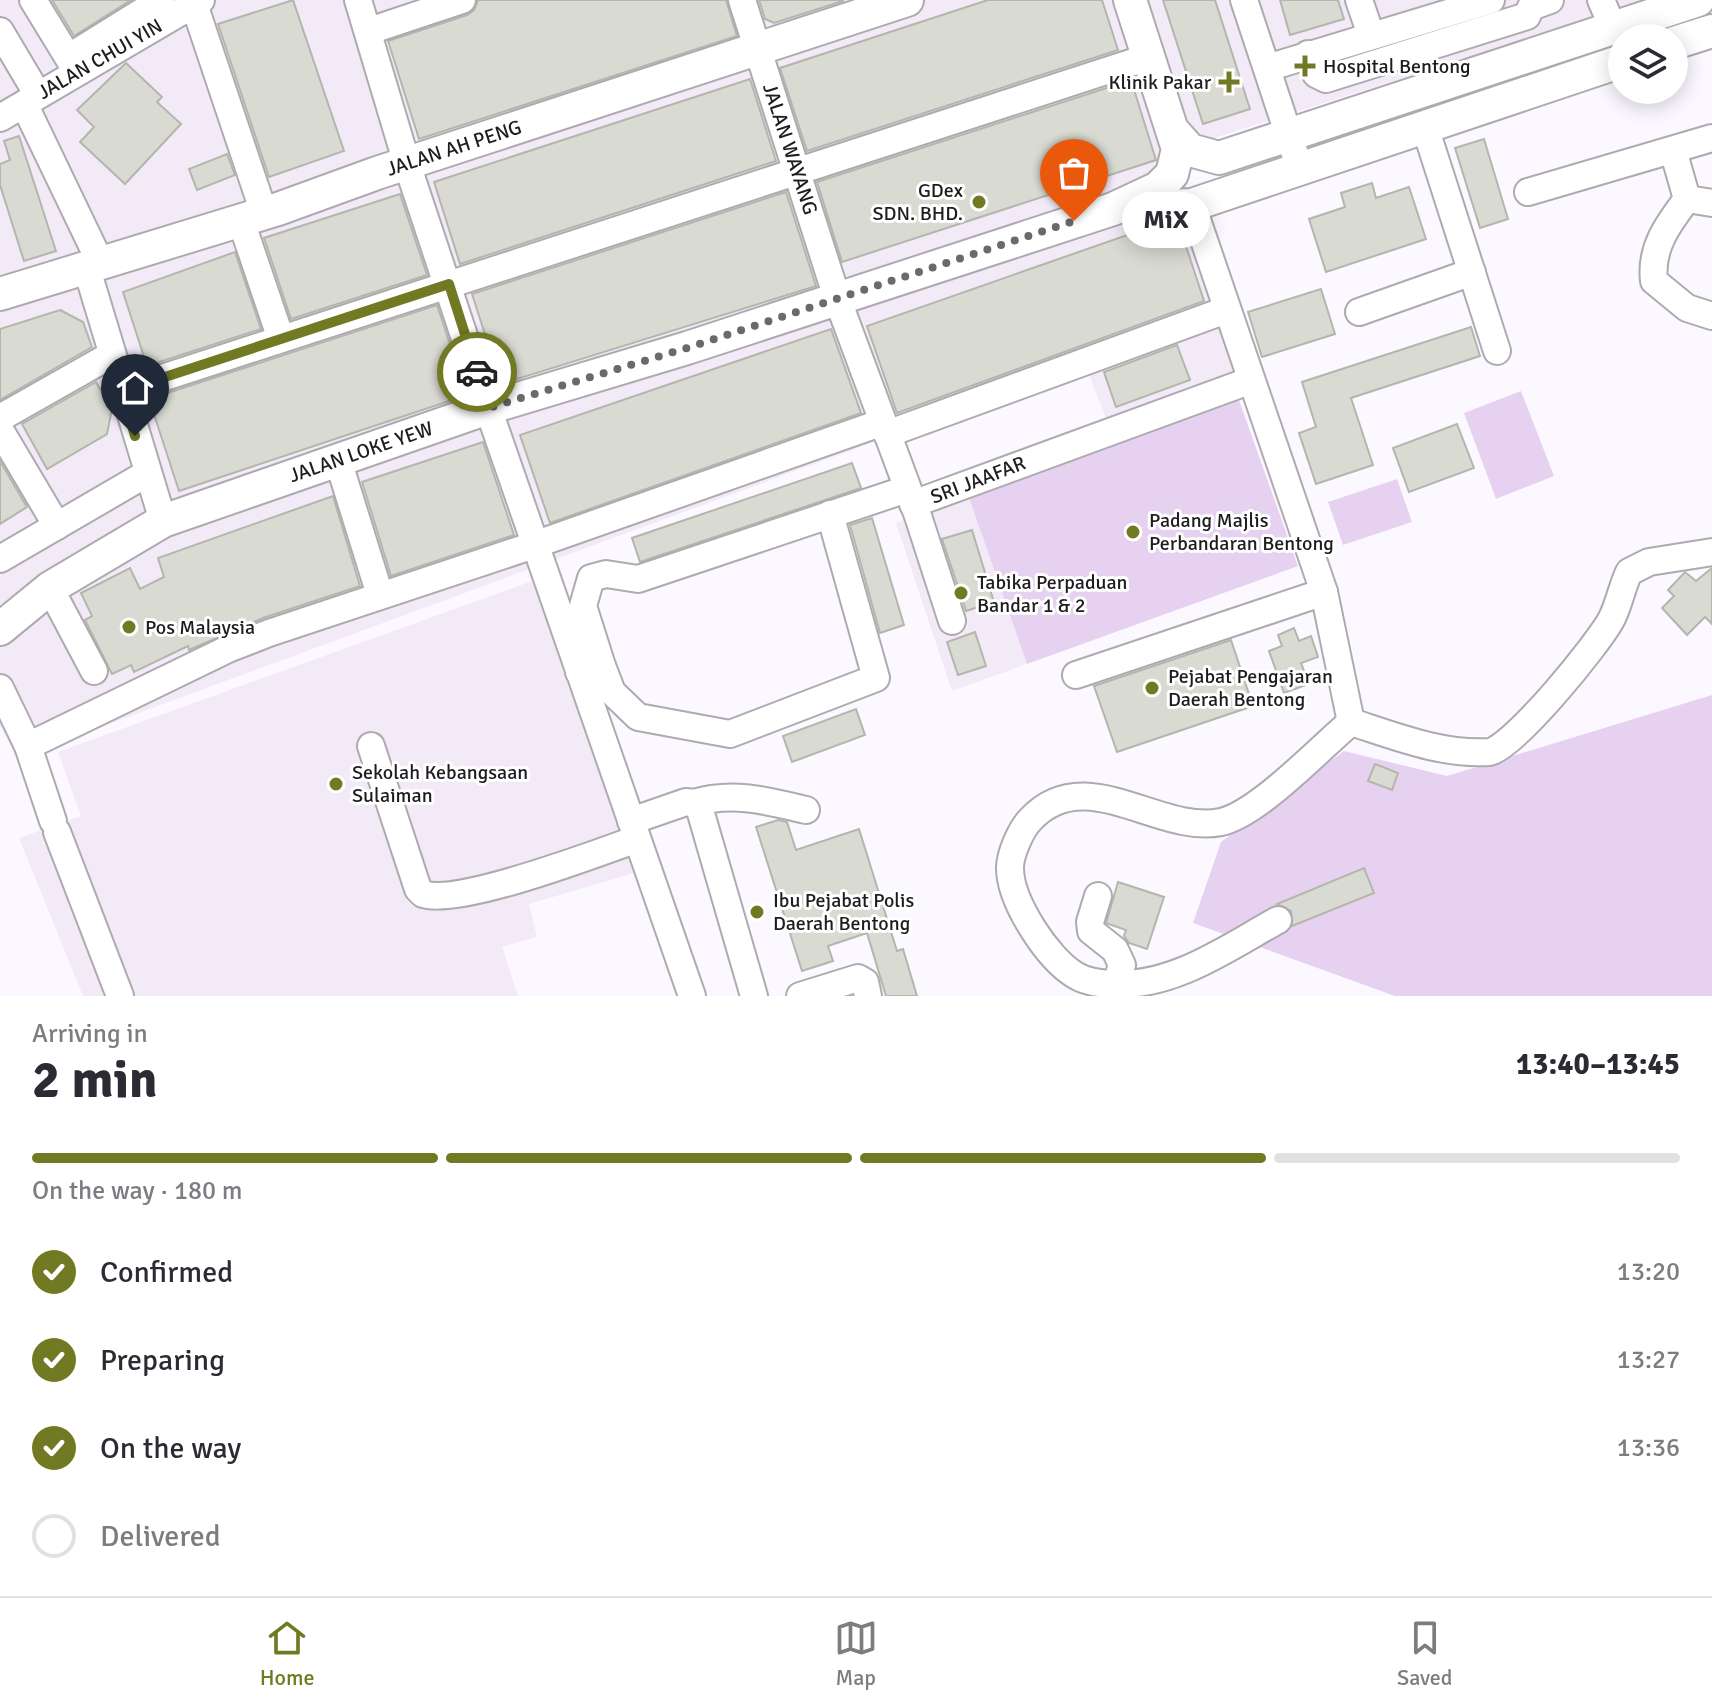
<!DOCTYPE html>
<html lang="en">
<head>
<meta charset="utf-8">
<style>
  :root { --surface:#fff; --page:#f2f2f3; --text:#2b2b33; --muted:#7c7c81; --line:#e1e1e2; --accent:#717923 }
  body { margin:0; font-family:Signika,sans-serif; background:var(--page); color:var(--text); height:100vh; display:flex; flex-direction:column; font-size:30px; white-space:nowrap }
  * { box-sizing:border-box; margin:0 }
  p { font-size:26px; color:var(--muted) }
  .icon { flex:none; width:44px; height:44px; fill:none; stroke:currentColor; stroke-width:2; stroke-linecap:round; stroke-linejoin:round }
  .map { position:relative; height:996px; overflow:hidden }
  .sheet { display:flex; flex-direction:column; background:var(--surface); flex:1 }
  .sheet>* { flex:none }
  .controls { position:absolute; left:1608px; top:24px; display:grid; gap:16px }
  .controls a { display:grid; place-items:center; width:80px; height:80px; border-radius:50%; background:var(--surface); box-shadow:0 4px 20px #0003; font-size:40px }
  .pin { position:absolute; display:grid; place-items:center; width:68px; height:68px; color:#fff; margin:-82px -34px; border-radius:50% 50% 50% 0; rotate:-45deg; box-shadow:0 0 8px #0007 }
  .pin .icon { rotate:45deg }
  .courier { position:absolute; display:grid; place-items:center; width:80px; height:80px; margin:-40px; border:6px solid #717923; border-radius:50%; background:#fff; color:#222; box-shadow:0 2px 10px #0007 }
  .bubble { position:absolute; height:56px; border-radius:28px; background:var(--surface); box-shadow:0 4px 20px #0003; font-size:26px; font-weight:700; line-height:56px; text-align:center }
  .headline em { font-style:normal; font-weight:700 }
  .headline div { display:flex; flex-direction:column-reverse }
  .headline { display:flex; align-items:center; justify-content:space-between; height:136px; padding:0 32px }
  h1 { font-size:52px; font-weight:700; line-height:60px }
  .bar { display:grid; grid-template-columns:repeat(4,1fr); gap:12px 8px; align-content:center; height:96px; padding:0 32px }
  .bar i { height:10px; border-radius:6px; background:var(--line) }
  .bar .selected { background:var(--accent) }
  .bar p { grid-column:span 4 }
  ol { padding:0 32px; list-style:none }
  li { display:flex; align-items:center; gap:24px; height:88px }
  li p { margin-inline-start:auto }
  li .icon { padding:8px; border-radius:50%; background:var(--accent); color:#fff; stroke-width:4 }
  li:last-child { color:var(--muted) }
  li i { width:44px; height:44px; border:4px solid var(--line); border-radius:50% }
  .tabs { display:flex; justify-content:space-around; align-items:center; height:112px; border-top:2px solid var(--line); background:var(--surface); font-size:22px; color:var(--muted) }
  .tabs a { display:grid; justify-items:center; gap:4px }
  .tabs .selected { color:var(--accent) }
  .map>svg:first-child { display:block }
  .built { fill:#f3eaf8 }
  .green { fill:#e6d2f0 }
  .building { fill:#d9dad2; stroke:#b4b6ae; stroke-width:2 }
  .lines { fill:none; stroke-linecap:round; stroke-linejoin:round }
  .minor-casing { stroke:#aeaab0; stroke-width:30 }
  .major-casing { stroke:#aeaab0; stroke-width:36 }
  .minor { stroke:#fff; stroke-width:26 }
  .major { stroke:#fff; stroke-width:32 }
  .done { stroke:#6c696d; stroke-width:8; stroke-dasharray:0 14.4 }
  .route { stroke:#717923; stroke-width:10 }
  .poi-dot { fill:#717923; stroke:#fff; stroke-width:3 }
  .labels { text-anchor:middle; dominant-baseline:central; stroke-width:6; stroke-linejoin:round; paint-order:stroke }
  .street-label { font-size:20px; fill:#1e1c1e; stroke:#fff }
  .poi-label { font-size:20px; fill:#1e1c1e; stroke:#fff; text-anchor:start }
</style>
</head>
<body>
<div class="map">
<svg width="1712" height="996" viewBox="0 0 1712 996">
  <rect width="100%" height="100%" fill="#fcf8ff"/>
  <!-- built -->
  <g class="built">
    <path d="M 0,0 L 1113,0 L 1234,371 L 1107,421 L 1085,364 L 17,758 L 0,726 Z"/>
    <path d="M 1147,0 L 1648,0 L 1214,138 L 1190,131 Z"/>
    <path d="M 969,498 L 1027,664 L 952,691 L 896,523 Z"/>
    <path d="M 532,581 L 634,873 L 529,904 L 537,937 L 502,947 L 518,996 L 83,996 L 19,838 L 81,816 L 58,752 Z"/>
  </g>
  <!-- green -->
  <g class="green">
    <path d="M 1521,391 L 1554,476 L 1496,499 L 1464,413 Z"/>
    <path d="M 1239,400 L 1298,566 L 1027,664 L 969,498 Z"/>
    <path d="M 1397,479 L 1412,522 L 1343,545 L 1328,502 Z"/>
    <path d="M 1712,695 L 1712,996 L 1395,996 L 1193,923 L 1221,842 L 1344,751 L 1447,776 Z"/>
  </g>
  <!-- building -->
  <g class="building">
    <path d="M 52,0 L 131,0 L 74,36 Z"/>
    <path d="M 293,0 L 344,151 L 269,177 L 218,24 Z"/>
    <path d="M 478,0 L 726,0 L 737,36 L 419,139 L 388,41 L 467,15 L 474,10 Z"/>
    <path d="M 759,0 L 843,0 L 843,1 L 774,23 L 765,19 Z"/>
    <path d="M 988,0 L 1102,0 L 1118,50 L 807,151 L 780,68 Z"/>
    <path d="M 1163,0 L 1215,0 L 1250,109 L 1203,124 Z"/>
    <path d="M 1280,0 L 1338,0 L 1344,19 L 1290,35 Z"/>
    <path d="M 126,63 L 162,97 L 157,102 L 181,124 L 125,184 L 80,142 L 94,127 L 77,110 Z"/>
    <path d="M 750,79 L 776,161 L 460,264 L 434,182 Z"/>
    <path d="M 1131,80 L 1156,160 L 842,262 L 817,182 Z"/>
    <path d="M 19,136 L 56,251 L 24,261 L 0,185 L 0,164 L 10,160 L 4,141 Z"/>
    <path d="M 1484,139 L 1508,219 L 1480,228 L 1455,148 Z"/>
    <path d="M 227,154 L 235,175 L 197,190 L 189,169 Z"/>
    <path d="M 1372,183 L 1376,198 L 1409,187 L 1426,239 L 1326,272 L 1309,219 L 1345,207 L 1341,193 Z"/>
    <path d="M 786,192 L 816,286 L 501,384 L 472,294 Z"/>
    <path d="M 400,194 L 427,275 L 291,319 L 264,238 Z"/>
    <path d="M 1179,225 L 1204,301 L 897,413 L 867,326 L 1153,226 Z"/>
    <path d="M 235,252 L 261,329 L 147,366 L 123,292 Z"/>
    <path d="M 1321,289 L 1335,334 L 1262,357 L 1248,312 Z"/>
    <path d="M 437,305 L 467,395 L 179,491 L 149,399 Z"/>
    <path d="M 60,310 L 83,322 L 92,347 L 0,400 L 0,329 Z"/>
    <path d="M 1471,327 L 1480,356 L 1351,398 L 1373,465 L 1316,484 L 1299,433 L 1316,427 L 1302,382 Z"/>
    <path d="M 831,329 L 861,413 L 550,523 L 520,435 Z"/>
    <path d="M 1177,345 L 1190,380 L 1116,407 L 1104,372 Z"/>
    <path d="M 96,382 L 112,409 L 107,434 L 47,469 L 22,424 Z"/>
    <path d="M 1457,424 L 1474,468 L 1409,492 L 1393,448 Z"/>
    <path d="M 483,442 L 514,535 L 391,576 L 362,482 Z"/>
    <path d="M 0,461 L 27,507 L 0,524 Z"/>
    <path d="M 852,463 L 861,488 L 640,562 L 632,538 Z"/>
    <path d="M 333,496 L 360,586 L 263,618 L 189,650 L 188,646 L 134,672 L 131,665 L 112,674 L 85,620 L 92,616 L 81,593 L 130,568 L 140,589 L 164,577 L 158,558 Z"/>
    <path d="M 872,518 L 904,625 L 880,633 L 850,525 Z"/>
    <path d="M 972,530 L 994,602 L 966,611 L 942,539 Z"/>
    <path d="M 1712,568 L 1712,624 L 1705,617 L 1687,635 L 1662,608 L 1674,596 L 1668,590 L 1685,572 L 1696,581 Z"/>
    <path d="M 1294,628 L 1299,641 L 1311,636 L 1318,657 L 1301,663 L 1309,684 L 1284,693 L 1269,651 L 1282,646 L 1278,635 Z"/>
    <path d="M 975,632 L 986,666 L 958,675 L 947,642 Z"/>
    <path d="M 1231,640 L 1253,706 L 1117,752 L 1094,686 Z"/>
    <path d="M 856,709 L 865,735 L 792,762 L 783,736 Z"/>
    <path d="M 1375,764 L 1398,773 L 1392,790 L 1368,781 Z"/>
    <path d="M 778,820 L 787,822 L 796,850 L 859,829 L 897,951 L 903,949 L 917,996 L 886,996 L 867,933 L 828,946 L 833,961 L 802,971 L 756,827 Z"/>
    <path d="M 1364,868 L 1374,893 L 1292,926 L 1291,911 L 1277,904 Z"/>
    <path d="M 1118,882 L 1164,897 L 1147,949 L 1129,943 L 1124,936 L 1126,930 L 1106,923 Z"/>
  </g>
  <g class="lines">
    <defs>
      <g id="minor">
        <path d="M 33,0 L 77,72"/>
        <path d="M 358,0 L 407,164 L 488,408 L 692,996"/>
        <path d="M 742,0 L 837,298 L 918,516 L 952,621"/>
        <path d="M 1244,0 L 1295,154"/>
        <path d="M 1359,0 L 1371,35"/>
        <path d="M 1601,0 L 1613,28"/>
        <path d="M 194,4 L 264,213"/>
        <path d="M 0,31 L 38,95"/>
        <path d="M 369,31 L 462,0"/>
        <path d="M 79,51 L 161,0"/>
        <path d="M 1308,54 L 1316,74 L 1326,79 L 1527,16 L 1531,7 L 1550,0"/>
        <path d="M 1267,68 L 1491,0"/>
        <path d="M 28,112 L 100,262"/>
        <path d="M 0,118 L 201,0"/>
        <path d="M 1425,127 L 1497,351"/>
        <path d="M 1673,150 L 1687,199 C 1668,224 1650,248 1654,281 L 1687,308 L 1712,316"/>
        <path d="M 1528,192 L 1712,138"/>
        <path d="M 1687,199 L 1712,203"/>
        <path d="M 1192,205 L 1324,592 L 1351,722"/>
        <path d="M 241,221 L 281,339"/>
        <path d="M 86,266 L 163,521"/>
        <path d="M 1359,312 L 1472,272"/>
        <path d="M 122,391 L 1149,57"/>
        <path d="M 0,418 L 111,355"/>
        <path d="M 0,430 L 57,526"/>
        <path d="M 887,434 L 1226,310"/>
        <path d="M 338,460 L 380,595"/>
        <path d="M 913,504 L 1249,381"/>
        <path d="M 0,559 L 146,474"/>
        <path d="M 50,588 L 94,671"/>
        <path d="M 602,666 L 583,606 L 591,578 L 606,574 L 638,579 L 907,489"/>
        <path d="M 579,672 L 602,666 L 612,692 L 638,717 L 730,734 L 876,678 L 830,514"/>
        <path d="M 1076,675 L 1324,592"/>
        <path d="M 0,688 L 28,746 L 53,821"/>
        <path d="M 1351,722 C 1395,736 1442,755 1489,752 C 1512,750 1600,642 1612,618 C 1619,604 1622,587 1629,572 L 1649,562 L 1712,552"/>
        <path d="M 28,746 L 228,649 L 269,633 L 534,545 L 883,422"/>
        <path d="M 371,746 L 418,889 L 423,894 C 459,906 595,854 637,839"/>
        <path d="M 694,803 C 732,791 768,801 806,810"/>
        <path d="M 631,821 L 686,802 L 694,803 L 700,810 L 754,996"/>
        <path d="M 57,832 L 120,996"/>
        <path d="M 1098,896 L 1090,922 L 1091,931 L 1115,950 L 1122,965 L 1116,984"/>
        <path d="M 1278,920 C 1229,947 1175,986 1116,984 C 1102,984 1086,982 1075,975 C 1047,958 1010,901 1010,868 C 1010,854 1021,829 1031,819 C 1086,761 1159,835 1221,822 C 1258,814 1320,748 1351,722"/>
        <path d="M 800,996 L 858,978 L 865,982 L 868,996"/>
      </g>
      <g id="major">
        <path d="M 1674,43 L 1712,31"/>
        <path d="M 1173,131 L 1190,150 L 1219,158 L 1698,0"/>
        <path d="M 1128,208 L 1192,205 L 1622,61"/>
        <path d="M 0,294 L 278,209 L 377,173 L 907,0"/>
        <path d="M 0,629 L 50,588 L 163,521 L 488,408 L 687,348 L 1113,209 L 1158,188 L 1172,174 L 1178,149 L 1130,0"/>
      </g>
    </defs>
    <!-- minor casing -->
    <use href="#minor" class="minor-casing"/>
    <!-- major casing -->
    <use href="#major" class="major-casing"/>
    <!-- minor -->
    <use href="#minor" class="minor"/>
    <!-- major -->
    <use href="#major" class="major"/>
  </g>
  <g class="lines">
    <!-- done -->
    <path class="done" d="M 477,372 L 488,408 L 687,348 L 1074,221"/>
    <!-- route -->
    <path class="route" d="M 135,436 L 122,391 L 449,284 L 477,372"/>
  </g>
  <!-- markers -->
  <g class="poi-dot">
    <path d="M1301 54h8v8h8v8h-8v8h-8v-8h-8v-8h8z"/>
    <path d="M1225 70h8v8h8v8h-8v8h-8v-8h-8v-8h8z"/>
    <circle cx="979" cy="202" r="8"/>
    <circle cx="1133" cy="532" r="8"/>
    <circle cx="961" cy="593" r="8"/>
    <circle cx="129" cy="627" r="8"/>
    <circle cx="1152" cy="688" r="8"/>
    <circle cx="336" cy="784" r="8"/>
    <circle cx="757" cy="912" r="8"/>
  </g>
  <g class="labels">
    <!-- street labels -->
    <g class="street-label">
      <text transform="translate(100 59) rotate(-30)">JALAN CHUI YIN</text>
      <text transform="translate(454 148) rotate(-18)">JALAN AH PENG</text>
      <text transform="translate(790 149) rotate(72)">JALAN WAYANG</text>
      <text transform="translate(361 452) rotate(-19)">JALAN LOKE YEW</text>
      <text transform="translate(978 480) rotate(-21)">SRI JAAFAR</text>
    </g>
    <!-- poi labels -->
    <g class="poi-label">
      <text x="1323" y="66">Hospital Bentong</text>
      <text x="1211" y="82" text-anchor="end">Klinik Pakar</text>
      <text x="963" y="190" text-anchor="end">GDex<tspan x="963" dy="23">SDN. BHD.</tspan></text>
      <text x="1149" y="520">Padang Majlis<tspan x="1149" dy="23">Perbandaran Bentong</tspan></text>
      <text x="977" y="582">Tabika Perpaduan<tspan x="977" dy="23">Bandar 1 &amp; 2</tspan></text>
      <text x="145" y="627">Pos Malaysia</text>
      <text x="1168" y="676">Pejabat Pengajaran<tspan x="1168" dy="23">Daerah Bentong</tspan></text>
      <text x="352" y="772">Sekolah Kebangsaan<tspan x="352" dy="23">Sulaiman</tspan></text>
      <text x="773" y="900">Ibu Pejabat Polis<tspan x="773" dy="23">Daerah Bentong</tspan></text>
    </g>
  </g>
</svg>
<div class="controls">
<a><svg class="icon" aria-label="layers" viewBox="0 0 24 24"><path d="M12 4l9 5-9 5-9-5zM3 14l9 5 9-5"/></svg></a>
</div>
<div class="pin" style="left:1074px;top:221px;background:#ea580c"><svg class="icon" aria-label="bag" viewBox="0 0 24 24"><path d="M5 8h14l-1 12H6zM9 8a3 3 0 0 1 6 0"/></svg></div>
<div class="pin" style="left:135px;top:436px;background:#1f2937"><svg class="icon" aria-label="home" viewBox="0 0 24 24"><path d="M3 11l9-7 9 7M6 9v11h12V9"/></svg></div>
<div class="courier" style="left:477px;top:372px"><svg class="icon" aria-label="car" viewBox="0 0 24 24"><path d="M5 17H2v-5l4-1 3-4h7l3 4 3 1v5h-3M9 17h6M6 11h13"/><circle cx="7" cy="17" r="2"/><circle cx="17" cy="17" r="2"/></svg></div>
<div class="bubble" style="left:1122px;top:192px;width:88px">MiX</div>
</div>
<section class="sheet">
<div class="headline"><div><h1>2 min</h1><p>Arriving in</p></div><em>13:40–13:45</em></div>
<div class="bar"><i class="selected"></i><i class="selected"></i><i class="selected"></i><i></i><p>On the way · 180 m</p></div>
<ol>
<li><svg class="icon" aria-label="check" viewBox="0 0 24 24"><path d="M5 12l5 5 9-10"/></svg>Confirmed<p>13:20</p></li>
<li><svg class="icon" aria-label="check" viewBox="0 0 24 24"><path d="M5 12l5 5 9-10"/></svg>Preparing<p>13:27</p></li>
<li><svg class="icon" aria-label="check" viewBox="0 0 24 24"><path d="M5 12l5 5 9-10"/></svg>On the way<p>13:36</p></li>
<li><i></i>Delivered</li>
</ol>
</section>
<nav class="tabs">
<a class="selected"><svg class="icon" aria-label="home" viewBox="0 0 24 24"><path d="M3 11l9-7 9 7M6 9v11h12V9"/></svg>Home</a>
<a><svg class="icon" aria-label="map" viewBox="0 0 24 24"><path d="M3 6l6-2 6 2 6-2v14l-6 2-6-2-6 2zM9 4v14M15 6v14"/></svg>Map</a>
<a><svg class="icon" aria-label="saved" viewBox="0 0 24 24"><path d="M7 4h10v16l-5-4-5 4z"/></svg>Saved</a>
</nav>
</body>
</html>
